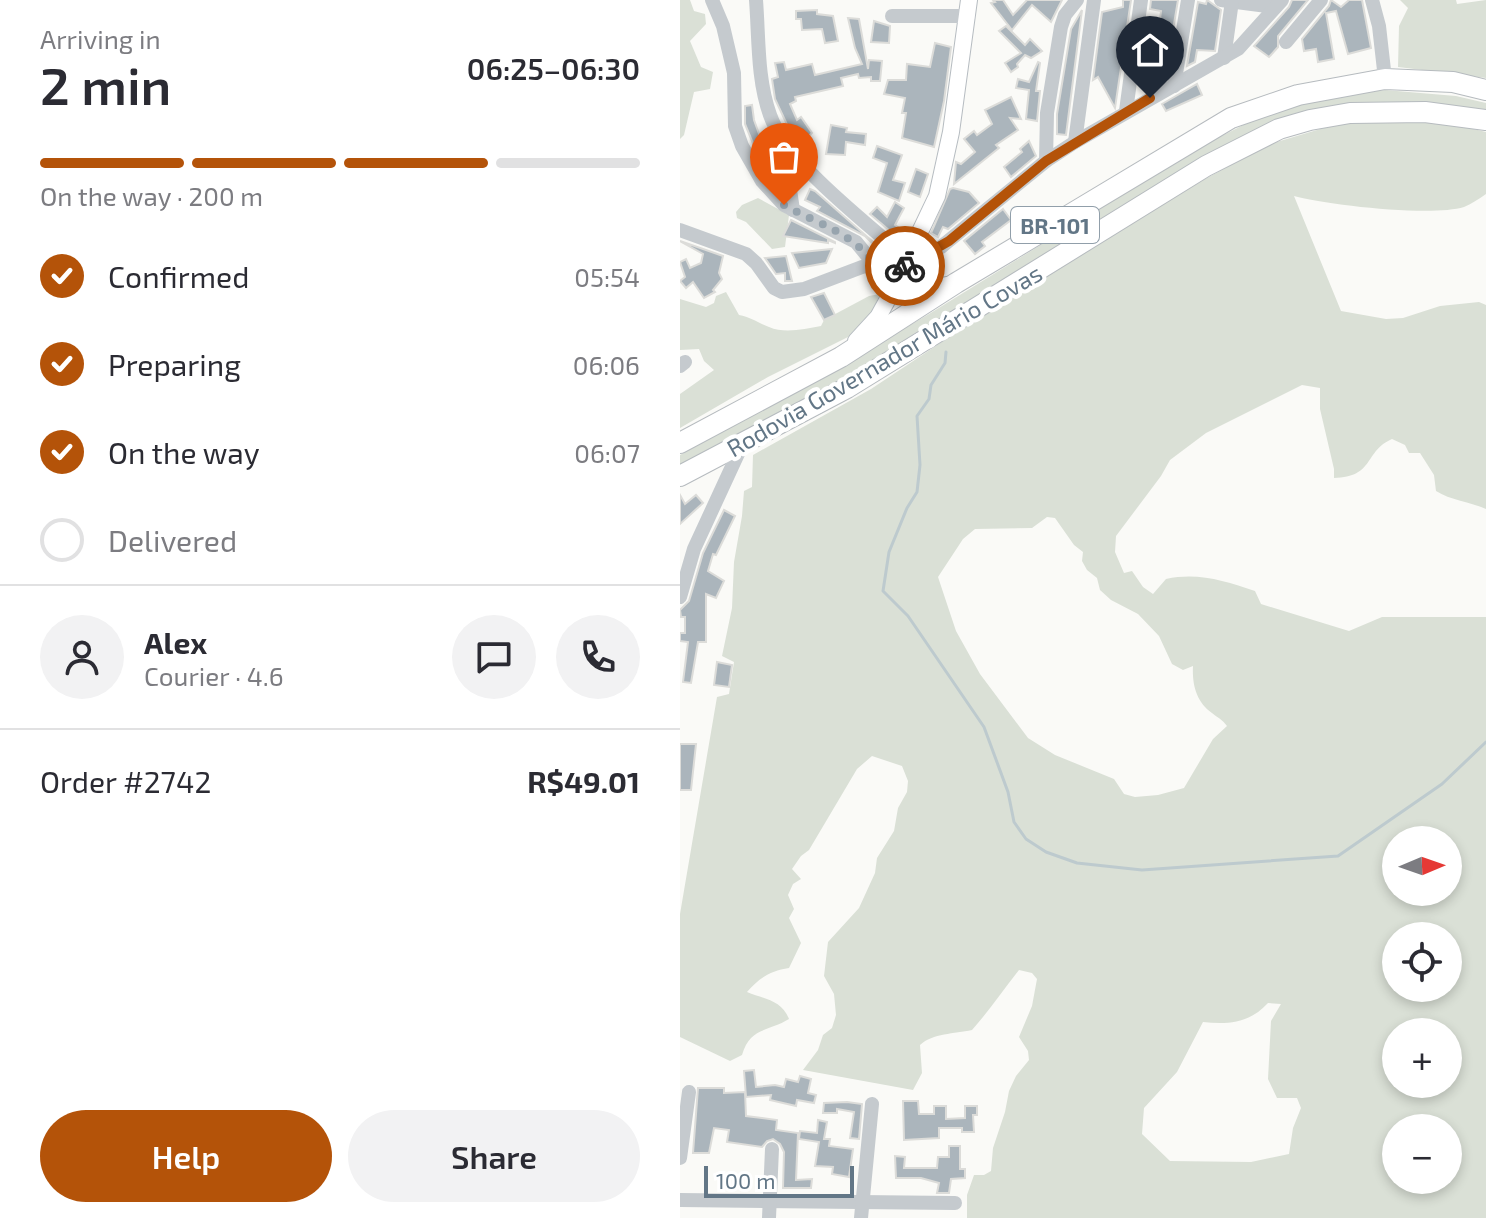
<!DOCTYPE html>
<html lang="en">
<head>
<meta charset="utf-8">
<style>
  :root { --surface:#fff; --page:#f2f2f3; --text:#2b2b33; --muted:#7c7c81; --line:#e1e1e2; --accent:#b45309 }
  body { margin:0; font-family:"Exo 2",sans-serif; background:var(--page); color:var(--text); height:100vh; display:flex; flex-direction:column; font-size:30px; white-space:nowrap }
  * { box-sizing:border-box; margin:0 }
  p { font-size:26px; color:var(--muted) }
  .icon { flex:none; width:44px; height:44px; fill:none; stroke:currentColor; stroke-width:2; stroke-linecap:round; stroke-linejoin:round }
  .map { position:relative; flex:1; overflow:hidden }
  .drawer { display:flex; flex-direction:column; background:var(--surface); width:680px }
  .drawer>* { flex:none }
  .needle { width:52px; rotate:88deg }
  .fabs { position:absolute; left:702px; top:826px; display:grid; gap:16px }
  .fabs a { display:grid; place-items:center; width:80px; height:80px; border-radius:50%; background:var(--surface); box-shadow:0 4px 12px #0003; font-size:40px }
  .scale { position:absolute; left:24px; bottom:20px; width:150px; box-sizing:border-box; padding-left:8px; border:4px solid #627686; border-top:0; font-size:22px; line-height:28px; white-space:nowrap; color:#627686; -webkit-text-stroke:6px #fff; paint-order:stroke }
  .pin { position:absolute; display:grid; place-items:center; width:68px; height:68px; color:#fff; margin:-82px -34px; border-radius:50% 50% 50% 0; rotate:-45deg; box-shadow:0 0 8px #0007 }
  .pin .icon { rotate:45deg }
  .courier { position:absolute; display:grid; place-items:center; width:80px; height:80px; margin:-40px; border:6px solid #b45309; border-radius:50%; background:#fff; color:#222; box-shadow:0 2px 10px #0007 }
  .summary em { font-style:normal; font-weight:600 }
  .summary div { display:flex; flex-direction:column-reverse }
  .summary { display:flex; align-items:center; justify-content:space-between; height:136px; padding:0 40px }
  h1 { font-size:52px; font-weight:600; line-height:60px }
  .bar { display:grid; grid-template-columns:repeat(4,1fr); gap:12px 8px; align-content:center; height:96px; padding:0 40px }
  .bar i { height:10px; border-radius:6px; background:var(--line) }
  .bar .active { background:var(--accent) }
  .bar p { grid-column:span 4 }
  .line { display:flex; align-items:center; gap:20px; padding:0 40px; border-top:2px solid var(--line) }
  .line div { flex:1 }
  .round { display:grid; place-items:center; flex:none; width:84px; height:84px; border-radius:42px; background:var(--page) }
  ol { padding:0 40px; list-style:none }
  li { display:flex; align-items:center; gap:24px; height:88px }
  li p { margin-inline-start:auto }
  li .icon { padding:8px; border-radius:50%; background:var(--accent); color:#fff; stroke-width:4 }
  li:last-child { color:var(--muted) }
  li i { width:44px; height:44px; border:4px solid var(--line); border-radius:50% }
  .button { display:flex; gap:16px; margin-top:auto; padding:16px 40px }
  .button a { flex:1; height:92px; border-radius:48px; background:var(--accent); color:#fff; font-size:32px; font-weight:600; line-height:92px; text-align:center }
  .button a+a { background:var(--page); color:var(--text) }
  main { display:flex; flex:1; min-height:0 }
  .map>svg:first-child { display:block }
  .green { fill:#dae0d6; fill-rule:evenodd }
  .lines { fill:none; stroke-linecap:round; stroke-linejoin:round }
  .stream { stroke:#bdcace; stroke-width:3 }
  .building { fill:#abb5bc; stroke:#dcdcd9; stroke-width:2 }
  .major-casing { stroke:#b6bcc1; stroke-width:18 }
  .highway-casing { stroke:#b6bbbf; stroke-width:22 }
  .minor { stroke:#c5cace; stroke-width:14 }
  .major { stroke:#fff; stroke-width:16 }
  .highway { stroke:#fff; stroke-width:20 }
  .done { stroke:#97a4ae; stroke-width:8; stroke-dasharray:0 14.4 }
  .route { stroke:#b45309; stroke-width:10 }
  .labels { text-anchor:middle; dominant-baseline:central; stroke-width:8; stroke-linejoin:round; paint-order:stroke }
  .shield { fill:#fff; stroke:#919faa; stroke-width:2 }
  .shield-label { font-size:22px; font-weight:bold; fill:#627686 }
  .street-label { font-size:24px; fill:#627686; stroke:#fff }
</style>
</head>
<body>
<main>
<section class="drawer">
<div class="summary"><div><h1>2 min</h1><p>Arriving in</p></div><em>06:25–06:30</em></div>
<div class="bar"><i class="active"></i><i class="active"></i><i class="active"></i><i></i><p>On the way · 200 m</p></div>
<ol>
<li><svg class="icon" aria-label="check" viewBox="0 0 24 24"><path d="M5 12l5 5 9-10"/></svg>Confirmed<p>05:54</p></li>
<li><svg class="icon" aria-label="check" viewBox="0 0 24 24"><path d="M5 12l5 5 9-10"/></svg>Preparing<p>06:06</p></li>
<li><svg class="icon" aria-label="check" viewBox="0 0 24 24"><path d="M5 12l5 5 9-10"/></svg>On the way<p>06:07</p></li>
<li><i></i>Delivered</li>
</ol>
<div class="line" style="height:144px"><a class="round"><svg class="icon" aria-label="person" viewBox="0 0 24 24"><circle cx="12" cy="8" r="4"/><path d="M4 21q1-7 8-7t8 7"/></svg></a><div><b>Alex</b><p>Courier · 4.6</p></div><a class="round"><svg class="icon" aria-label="chat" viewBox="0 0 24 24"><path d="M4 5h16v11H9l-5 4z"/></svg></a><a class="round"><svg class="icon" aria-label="phone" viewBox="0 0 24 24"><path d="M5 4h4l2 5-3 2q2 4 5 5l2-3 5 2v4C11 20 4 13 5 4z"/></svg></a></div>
<div class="line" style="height:104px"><div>Order #2742</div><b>R$49.01</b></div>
<div class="button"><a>Help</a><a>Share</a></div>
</section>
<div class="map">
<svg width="806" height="1218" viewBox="0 0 806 1218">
  <rect width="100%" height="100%" fill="#fafaf7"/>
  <!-- green -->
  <g class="green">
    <path d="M 0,0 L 10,0 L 14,11 L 25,14 L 26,24 L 10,41 L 21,67 L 33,72 L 30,89 L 14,92 L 4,135 L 0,139 Z"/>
    <path d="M 720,0 L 776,0 L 777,4 L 806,0 L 806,78 L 718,67 L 719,26 L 728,8 Z"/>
    <path d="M 705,90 L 776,96 L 806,103 L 806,124 L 732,109 L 625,118 L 60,445 L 0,474 L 0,455 L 142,377 L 249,314 L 516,149 L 587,113 L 648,96 Z"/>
    <path d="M 679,121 L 764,122 L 806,132 L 806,194 C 799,199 791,204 784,207 C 752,217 646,205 614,196 L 661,311 L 706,319 L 723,318 L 760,306 L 799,302 L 806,305 L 806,509 C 790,502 770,500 756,491 L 754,475 L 740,453 L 729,453 L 725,445 L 712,439 C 684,451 695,477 654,478 L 654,469 L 640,409 L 640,388 L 622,385 L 526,433 L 490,460 L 481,476 L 436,536 L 435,552 L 444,573 L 452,571 L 463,587 L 473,594 L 486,579 C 518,572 545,581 575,591 L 581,604 L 669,631 L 702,617 L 806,617 L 806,1218 L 287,1218 L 287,1195 L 294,1175 L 304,1175 L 311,1171 L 313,1148 L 325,1112 L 329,1091 L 336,1076 L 349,1060 L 348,1051 L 339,1037 L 352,1006 L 357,979 L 352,973 L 339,970 C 323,990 309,1011 292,1030 C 274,1034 253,1033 240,1045 L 242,1073 L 233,1090 L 123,1070 L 138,1050 L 143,1035 L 152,1028 L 156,1015 L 154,994 L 144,976 L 148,942 L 179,908 L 195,873 L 197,858 L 214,831 L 218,808 L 227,792 L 228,781 L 222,766 L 192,756 L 177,769 L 129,850 L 121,856 L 112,869 L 121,879 L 113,884 L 108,895 L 114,909 L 109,918 L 121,943 L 109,968 C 90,971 79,978 67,992 C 84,999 102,1000 109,1019 C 88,1032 70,1027 62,1055 L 50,1061 L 0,1037 L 0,914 L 37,697 L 49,694 L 54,662 L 42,656 L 52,608 L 54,562 L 62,516 L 64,491 L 72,487 L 73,455 L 191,389 L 316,306 L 525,179 L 590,144 L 647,127 ZM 367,517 L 375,518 L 394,545 L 403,552 L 402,561 L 407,570 L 417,578 L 420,590 L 431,600 L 458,614 L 479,636 L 492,664 L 503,670 L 513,666 C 512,684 516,702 532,713 C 538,718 542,719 547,726 L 533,739 L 504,788 L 478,795 L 455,797 L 444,794 L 434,779 L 375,755 L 348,738 L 300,674 L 276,631 L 258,577 L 283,539 L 295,529 L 352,528 ZM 716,840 L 768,840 L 768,892 L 716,892 ZM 716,936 L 768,936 L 768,988 L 716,988 ZM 588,1003 L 601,1004 L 591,1021 L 588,1079 L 597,1098 L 617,1098 L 621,1108 L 613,1128 L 609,1154 L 571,1162 L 490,1161 L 462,1134 L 464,1108 L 497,1072 L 523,1022 C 548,1025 570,1023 588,1003 ZM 716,1032 L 768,1032 L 768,1084 L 716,1084 ZM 716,1128 L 768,1128 L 768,1180 L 716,1180 Z"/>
    <path d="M 78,198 L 109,215 L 105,247 L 92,249 L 66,222 L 57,218 L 56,212 L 62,205 Z"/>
    <path d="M 46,292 L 59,315 C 71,317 78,323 89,327 C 105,334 124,329 141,326 L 144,320 L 189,296 L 200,294 L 187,324 L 168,337 L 88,377 L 0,428 L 0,394 L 34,370 L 24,361 L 19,349 L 0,350 L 0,299 L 26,307 L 34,303 L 36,296 Z"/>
  </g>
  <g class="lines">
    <!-- stream -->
    <path class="stream" d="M 266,352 L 265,363 L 251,385 L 249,399 L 237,416 L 240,465 L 237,492 L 227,508 L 209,552 L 203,591 L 228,616 L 304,727 L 328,792 L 334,822 L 346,839 L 366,852 L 397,863 L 462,870 L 658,856 L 762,784 L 806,742"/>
  </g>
  <!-- building -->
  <g class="building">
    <path d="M 313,0 L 323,0 L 333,15 L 347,0 L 382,0 L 371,22 L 352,5 L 332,30 L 311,3 L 315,2 Z"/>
    <path d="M 443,0 L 451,0 L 435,108 L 418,77 L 413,80 L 422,12 L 443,7 Z"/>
    <path d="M 471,0 L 498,0 L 485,78 L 466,74 L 464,85 L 460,84 L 468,26 L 479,27 L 481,11 L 470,9 Z"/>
    <path d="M 527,0 L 541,10 L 535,51 L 517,50 L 515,62 L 507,66 L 518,2 L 526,4 Z"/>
    <path d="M 612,0 L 628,0 L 598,36 L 598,47 L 589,57 L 574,46 L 609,7 Z"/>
    <path d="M 651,0 L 661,7 L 669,0 L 682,0 L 691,48 L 668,54 L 656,11 L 646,13 L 654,59 L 638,62 L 636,49 L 624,51 L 622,39 L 649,6 Z"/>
    <path d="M 137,10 L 137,14 L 153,16 L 158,41 L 145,43 L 142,29 L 122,30 L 121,19 L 116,19 L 116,11 Z"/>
    <path d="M 402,10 L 386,135 L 377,134 L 377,114 L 391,29 Z"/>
    <path d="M 168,18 L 179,19 L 188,69 L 189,60 L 202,61 L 200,81 L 191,81 L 191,77 L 179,78 L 178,74 L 161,78 L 163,86 L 115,97 L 116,101 L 110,104 L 117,120 L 121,117 L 132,133 L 126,139 L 118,129 L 111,133 L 95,99 L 92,79 L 98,77 L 95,63 L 104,62 L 106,70 L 132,64 L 135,75 L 182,64 L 175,48 Z"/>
    <path d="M 194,21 L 210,26 L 209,43 L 191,42 Z"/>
    <path d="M 326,26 L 345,45 L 350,39 L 362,51 L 351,58 L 345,55 L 337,64 L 338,67 L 331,72 L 325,63 L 341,53 L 319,31 Z"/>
    <path d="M 255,43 L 271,47 L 264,101 L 254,147 L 222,138 L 226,113 L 222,113 L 225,98 L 204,94 L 208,80 L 226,80 L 227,64 L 250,67 Z"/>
    <path d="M 358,62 L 360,63 L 356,91 L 360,91 L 357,121 L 346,119 L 349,90 L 336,88 L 338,79 L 349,82 Z"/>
    <path d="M 517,84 L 522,95 L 486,111 L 482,104 Z"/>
    <path d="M 331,97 L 341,119 L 330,118 L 338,130 L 316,145 L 319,148 L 274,184 L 276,162 L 281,164 L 295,152 L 284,139 L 294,131 L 297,135 L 312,124 L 305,110 Z"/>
    <path d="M 72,105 L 74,120 L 82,142 L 74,146 L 65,124 L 65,106 Z"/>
    <path d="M 151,125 L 167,128 L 166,132 L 186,134 L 185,145 L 166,142 L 165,155 L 146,154 Z"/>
    <path d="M 349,141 L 356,156 L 331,177 L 324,167 L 342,152 L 340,149 Z"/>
    <path d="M 197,146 L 222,155 L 213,180 L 225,183 L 219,201 L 198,192 L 207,163 L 193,158 Z"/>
    <path d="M 236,169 L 248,174 L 240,197 L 228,192 Z"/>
    <path d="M 273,188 L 289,192 L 299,203 L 268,229 L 263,227 L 258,237 L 251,233 L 270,189 Z"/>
    <path d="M 130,189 L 135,191 L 208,255 L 204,255 L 185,236 L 137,211 L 140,207 L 125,200 Z"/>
    <path d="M 215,202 L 224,208 L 215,225 L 227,233 L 223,242 L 190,214 L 197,207 L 207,217 Z"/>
    <path d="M 323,209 L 331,220 L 302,242 L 305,246 L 295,254 L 284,241 Z"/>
    <path d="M 111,220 L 155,242 L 155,243 L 148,240 L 148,243 L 103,236 Z"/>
    <path d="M 0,241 L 43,256 L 39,273 L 42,279 L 33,290 L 35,292 L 24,298 L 13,282 L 6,288 L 0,281 L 5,277 L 0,262 L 6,259 L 10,268 L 21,263 L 23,254 Z"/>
    <path d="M 152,249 L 146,263 L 119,268 L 112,253 Z"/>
    <path d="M 106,256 L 112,281 L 105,281 L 105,273 L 96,274 L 85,258 Z"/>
    <path d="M 144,293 L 155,315 L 144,320 L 131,297 Z"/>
    <path d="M 0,495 L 5,504 L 16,495 L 23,503 L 0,524 Z"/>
    <path d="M 44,510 L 55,516 L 36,555 L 33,554 L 28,571 L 44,581 L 36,598 L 26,594 L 26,642 L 18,642 L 11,683 L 3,682 L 8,642 L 0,641 L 0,633 L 5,633 L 5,617 L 1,617 L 0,610 L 9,601 L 23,553 Z"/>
    <path d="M 37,662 L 52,665 L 49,687 L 34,685 Z"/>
    <path d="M 0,744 L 16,744 L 11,790 L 0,790 Z"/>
    <path d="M 74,1070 L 76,1087 L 95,1085 L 104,1087 L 106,1079 L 118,1082 L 120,1076 L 131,1079 L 128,1093 L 136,1095 L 134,1103 L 117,1100 L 116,1106 L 90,1100 L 91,1095 L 66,1097 L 64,1071 Z"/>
    <path d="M 18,1088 L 44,1088 L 44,1093 L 65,1092 L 66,1116 L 97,1120 L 96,1130 L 118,1133 L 116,1180 L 132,1179 L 131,1188 L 103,1188 L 104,1152 L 100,1144 L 93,1139 L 87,1141 L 82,1147 L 47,1142 L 49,1130 L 34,1128 L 29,1153 L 13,1153 Z"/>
    <path d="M 223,1101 L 238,1101 L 239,1114 L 254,1114 L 254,1106 L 266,1106 L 266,1119 L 285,1118 L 285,1106 L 297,1106 L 297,1115 L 293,1115 L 294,1132 L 282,1132 L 282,1128 L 259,1128 L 259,1138 L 224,1140 Z"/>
    <path d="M 167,1102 L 182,1104 L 179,1139 L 170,1138 L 174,1112 L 157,1109 L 157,1113 L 143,1113 L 144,1103 Z"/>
    <path d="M 138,1120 L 147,1122 L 144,1139 L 150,1139 L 149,1146 L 173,1149 L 169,1177 L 152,1174 L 153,1167 L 135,1166 L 139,1142 L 119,1139 L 120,1131 L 137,1133 Z"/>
    <path d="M 269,1146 L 280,1146 L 280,1169 L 285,1169 L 285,1178 L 271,1179 L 269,1193 L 257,1193 L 259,1183 L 241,1178 L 216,1178 L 215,1156 L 225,1157 L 224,1168 L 257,1168 L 258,1157 L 269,1157 Z"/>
  </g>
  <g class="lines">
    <defs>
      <g id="major">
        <path d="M 222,270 L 242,289 L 268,285"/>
        <path d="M 176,341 L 198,317 L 209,297 L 257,196 L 271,132 L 289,0"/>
      </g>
      <g id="highway">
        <path d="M 0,443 L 161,357 L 276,283 L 551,118 L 618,95 L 705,79 L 773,82 L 806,90"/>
        <path d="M 0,476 L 167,388 L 526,166 L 599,129 L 630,120 L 670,113 L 745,112 L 806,120"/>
      </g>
    </defs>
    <!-- major casing -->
    <use href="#major" class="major-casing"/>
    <!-- highway casing -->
    <use href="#highway" class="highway-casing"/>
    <!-- minor -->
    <g class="minor">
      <path d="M 32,0 L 43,26 L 54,73 L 55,126 L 62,146 L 82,181 L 104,205 L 176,242 L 194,264"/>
      <path d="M 76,0 C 79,38 77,79 90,115 C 107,164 188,223 228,260"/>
      <path d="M 541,0 L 595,7"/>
      <path d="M 692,0 L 699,26 L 705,79"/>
      <path d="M 212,16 L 288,16"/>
      <path d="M 606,42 L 641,0"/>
      <path d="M 544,58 L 552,1"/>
      <path d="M 494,86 L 508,0"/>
      <path d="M 446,111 L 461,0"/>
      <path d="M 395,142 L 414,0"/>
      <path d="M 103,143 L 113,210"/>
      <path d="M 366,161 L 367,113 L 381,27 L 385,15 L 397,0"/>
      <path d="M 0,230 L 66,254 L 76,263 L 94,288 L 102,292 L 124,289 L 182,267 L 194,264 L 223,267 L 261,247 L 366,161 L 395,142 L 558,49 L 602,0"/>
      <path d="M 0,366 L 5,362"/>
      <path d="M 0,597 L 14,549 L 62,445"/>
      <path d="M 0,1158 L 9,1092"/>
      <path d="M 0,1200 L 275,1203"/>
      <path d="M 89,1218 L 92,1149"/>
      <path d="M 181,1218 L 192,1104"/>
    </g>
    <!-- major -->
    <use href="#major" class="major"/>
    <!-- highway -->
    <use href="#highway" class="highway"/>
  </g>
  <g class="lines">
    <!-- done -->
    <path class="done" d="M 104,205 C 137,224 171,231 194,264 L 225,266"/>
    <!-- route -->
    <path class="route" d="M 225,266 L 269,241 L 366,161 L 470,98"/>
  </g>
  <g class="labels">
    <!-- shield labels -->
    <rect class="shield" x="331" y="207" width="88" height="36" rx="6"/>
    <g class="shield-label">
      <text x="375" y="225">BR-101</text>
    </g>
    <!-- street labels -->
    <g class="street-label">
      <text transform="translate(204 360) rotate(-30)">Rodovia Governador Mário Covas</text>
    </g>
  </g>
</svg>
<div class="fabs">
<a><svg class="needle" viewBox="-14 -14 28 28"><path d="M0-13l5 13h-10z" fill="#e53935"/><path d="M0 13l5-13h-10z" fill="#7c7c81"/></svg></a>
<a><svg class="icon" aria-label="locate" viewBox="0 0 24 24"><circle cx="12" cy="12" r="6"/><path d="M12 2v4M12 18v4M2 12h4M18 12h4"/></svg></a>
<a>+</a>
<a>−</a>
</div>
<div class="scale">100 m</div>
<div class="pin" style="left:104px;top:205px;background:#ea580c"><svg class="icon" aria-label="bag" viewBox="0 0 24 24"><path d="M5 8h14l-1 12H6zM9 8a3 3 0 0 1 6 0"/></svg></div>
<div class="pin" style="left:470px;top:98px;background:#1f2937"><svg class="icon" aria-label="home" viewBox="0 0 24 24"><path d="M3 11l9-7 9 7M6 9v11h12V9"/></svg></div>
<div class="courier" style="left:225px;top:266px"><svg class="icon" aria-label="bike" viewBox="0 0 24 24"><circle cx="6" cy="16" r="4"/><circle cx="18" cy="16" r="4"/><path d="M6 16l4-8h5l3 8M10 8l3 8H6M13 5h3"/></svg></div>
</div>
</main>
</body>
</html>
